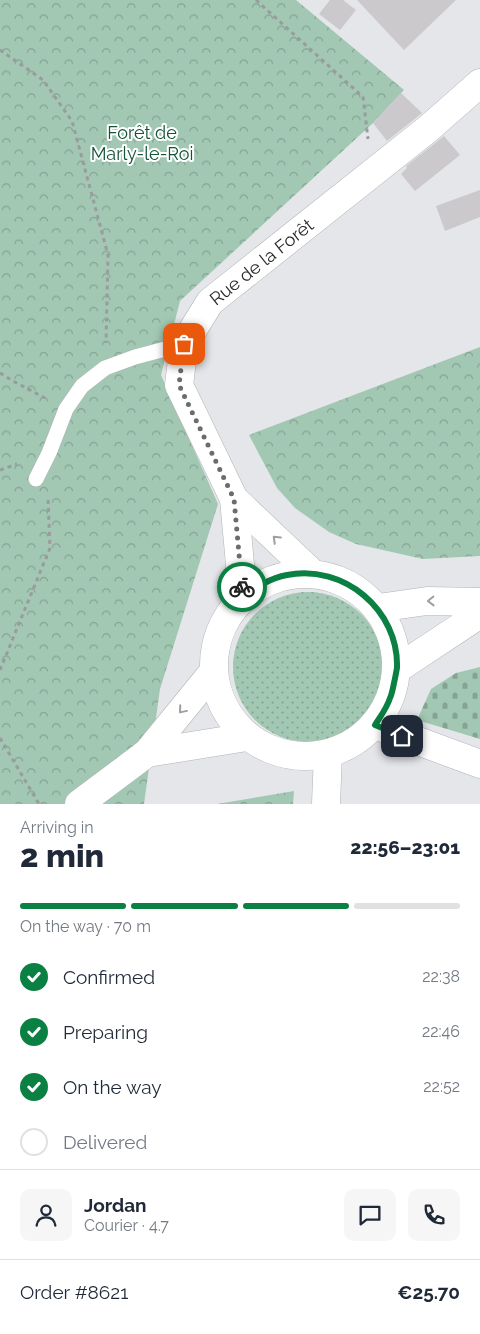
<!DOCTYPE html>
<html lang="en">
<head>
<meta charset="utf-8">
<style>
  :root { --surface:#fff; --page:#f6f6f7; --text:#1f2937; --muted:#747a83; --line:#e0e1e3; --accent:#0b8043 }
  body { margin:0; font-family:Raleway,sans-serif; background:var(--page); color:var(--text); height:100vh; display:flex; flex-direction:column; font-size:19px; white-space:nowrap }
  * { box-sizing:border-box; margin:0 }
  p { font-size:16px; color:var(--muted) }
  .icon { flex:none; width:28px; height:28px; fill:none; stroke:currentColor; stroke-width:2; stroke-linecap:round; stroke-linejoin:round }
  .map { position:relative; height:804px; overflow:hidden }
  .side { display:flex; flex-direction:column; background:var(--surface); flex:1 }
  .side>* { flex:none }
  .pin { position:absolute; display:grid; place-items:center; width:42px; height:42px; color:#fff; margin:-21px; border-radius:10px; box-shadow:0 2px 8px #0006 }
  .courier { position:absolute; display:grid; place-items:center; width:50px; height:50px; margin:-25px; border:4px solid #0b8043; border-radius:50%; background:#fff; color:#222; box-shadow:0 1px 6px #0007 }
  .summary em { font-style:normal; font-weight:800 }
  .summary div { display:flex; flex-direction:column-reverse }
  .summary { display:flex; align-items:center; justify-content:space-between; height:85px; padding:0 20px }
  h1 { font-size:32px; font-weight:800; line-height:38px }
  .bar { display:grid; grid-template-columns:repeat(4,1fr); gap:8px 5px; align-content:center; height:60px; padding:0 20px }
  .bar i { height:6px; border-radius:4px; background:var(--line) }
  .bar .selected { background:var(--accent) }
  .bar p { grid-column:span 4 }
  .line { display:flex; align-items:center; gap:12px; padding:0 20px; border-top:1px solid var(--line) }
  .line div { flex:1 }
  .round { display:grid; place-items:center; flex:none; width:52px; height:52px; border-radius:10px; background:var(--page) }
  ol { padding:0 20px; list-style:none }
  li { display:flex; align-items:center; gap:15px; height:55px }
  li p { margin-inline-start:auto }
  li .icon { padding:5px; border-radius:50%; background:var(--accent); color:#fff; stroke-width:4 }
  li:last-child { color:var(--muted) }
  li i { width:28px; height:28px; border:2px solid var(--line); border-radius:50% }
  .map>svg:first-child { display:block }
  .grass { fill:url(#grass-dots) }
  .forest { fill:url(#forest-crowns) }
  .cemetery { fill:url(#cemetery-stones) }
  .building { fill:#cbc9cc }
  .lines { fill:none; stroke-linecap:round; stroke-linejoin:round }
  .lane-casing { stroke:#b1b3b5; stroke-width:16 }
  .street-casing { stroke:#b1b3b5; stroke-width:29 }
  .secondary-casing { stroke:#b1b3b5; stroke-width:29 }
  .path { stroke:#999b9d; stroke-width:3; stroke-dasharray:4 4; stroke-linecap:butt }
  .lane { stroke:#fff; stroke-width:15 }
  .street { stroke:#fff; stroke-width:28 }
  .secondary { stroke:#fff; stroke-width:28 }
  .oneway { stroke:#9f9f9f }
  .done { stroke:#6a6c6d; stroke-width:5; stroke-dasharray:0 9 }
  .route { stroke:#0b8043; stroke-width:6 }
  .labels { text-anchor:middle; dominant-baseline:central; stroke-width:4; stroke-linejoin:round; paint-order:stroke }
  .park-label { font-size:18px; fill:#125339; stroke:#fff }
  .street-label { font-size:18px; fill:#292a2a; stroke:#fff }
</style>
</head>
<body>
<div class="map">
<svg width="480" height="804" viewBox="0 0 480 804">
  <defs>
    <pattern id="grass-dots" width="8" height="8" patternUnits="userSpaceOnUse" patternTransform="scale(1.25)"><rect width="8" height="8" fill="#a2c8b3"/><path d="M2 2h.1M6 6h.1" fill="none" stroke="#84a392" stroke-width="1.8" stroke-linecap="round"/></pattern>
    <pattern id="forest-crowns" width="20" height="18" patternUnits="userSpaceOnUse" patternTransform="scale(1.25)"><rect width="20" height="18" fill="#a2c8b3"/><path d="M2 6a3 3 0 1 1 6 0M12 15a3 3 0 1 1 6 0" fill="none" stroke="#84a392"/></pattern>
    <pattern id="cemetery-stones" width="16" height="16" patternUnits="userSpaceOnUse" patternTransform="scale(1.25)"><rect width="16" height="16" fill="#a2c8b3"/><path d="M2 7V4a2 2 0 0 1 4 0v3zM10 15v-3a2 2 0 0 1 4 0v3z" fill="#84a392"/></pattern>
  </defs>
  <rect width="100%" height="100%" fill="#e4e6e9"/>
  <!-- grass -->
  <circle class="grass" cx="308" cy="667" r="75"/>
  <!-- forest -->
  <g class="forest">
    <path d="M 0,0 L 296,0 L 404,90 L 373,123 L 180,301 L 161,375 L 218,504 L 160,689 L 144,804 L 0,804 Z"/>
    <path d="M 480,347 L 480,556 L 423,559 L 356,544 L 329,532 L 295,508 L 277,488 L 249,435 Z"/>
    <path d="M 294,791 L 293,804 L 217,804 Z"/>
  </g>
  <!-- cemetery -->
  <path class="cemetery" d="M 480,667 L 480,739 L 417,720 L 431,689 L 456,673 Z"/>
  <!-- building -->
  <g class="building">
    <path d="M 330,0 L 343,0 L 356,10 L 340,30 L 319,14 Z"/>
    <path d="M 357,0 L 456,0 L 404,50 Z"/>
    <path d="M 401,93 L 422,113 L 387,141 L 373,123 Z"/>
    <path d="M 444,136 L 460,155 L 415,191 L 401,174 L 407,168 L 406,166 Z"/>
    <path d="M 480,190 L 480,217 L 445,231 L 436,206 Z"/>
  </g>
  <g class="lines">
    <defs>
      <path id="lane" d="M 36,479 L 49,453 L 66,409 L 82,386 L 105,368 L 135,357 L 184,344"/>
      <g id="street">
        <path d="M 234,499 L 243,597"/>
        <path id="s1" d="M 312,573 L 234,499 L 179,385 L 184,344 L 210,302 L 429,128 L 480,83"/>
        <path d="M 375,725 L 480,764"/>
        <path d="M 326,804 L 328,754"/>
      </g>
      <g id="secondary">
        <circle cx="305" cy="665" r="91"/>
        <path d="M 378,608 L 427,601 L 480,602"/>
        <path d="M 397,669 L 480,614"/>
        <path d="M 147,753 L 247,737"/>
        <path d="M 79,804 L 147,753 L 213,672"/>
      </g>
    </defs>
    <!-- lane casing -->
    <use href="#lane" class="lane-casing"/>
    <!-- street casing -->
    <use href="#street" class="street-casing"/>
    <!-- secondary casing -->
    <use href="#secondary" class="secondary-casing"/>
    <!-- path -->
    <g class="path">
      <path d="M 256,0 L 363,97 L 368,139"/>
      <path d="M 0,50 L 43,80 L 72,121 L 108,255 L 106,343"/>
      <path d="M 0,373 L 13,381 L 45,398"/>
      <path d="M 0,470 L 17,464"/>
      <path d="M 0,670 L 50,548 L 48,499"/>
      <path d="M 0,738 L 39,804"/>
    </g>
    <!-- lane -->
    <use href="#lane" class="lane"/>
    <!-- street -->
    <use href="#street" class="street"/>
    <!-- secondary -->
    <use href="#secondary" class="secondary"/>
  </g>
  <!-- one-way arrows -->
  <defs><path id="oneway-chevron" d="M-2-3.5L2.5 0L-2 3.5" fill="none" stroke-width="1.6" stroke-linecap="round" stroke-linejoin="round" transform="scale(1.25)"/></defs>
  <g class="oneway">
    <use href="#oneway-chevron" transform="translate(276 539) rotate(-136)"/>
    <use href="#oneway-chevron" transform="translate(431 601) rotate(179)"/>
    <use href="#oneway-chevron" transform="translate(182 710) rotate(130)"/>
  </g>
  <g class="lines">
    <!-- done -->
    <path class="done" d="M 184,344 L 179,385 L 234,499 L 242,587"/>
    <!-- route -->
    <path class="route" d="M 242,587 L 243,597 C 257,587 270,578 287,575 C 344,564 399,610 397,668 C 396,673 395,679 394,683 C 393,688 392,694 390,698 C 387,708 380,717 375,725 L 402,736"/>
  </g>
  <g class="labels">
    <!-- park labels -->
    <g class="park-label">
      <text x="142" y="132">Forêt de<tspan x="142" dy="21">Marly-le-Roi</tspan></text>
    </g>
    <!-- street labels -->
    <g class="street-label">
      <text stroke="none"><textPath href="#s1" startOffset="390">Rue de la Forêt</textPath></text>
    </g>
  </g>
</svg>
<div class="pin" style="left:184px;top:344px;background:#ea580c"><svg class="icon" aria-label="bag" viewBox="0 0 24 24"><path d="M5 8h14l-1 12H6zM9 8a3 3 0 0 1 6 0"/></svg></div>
<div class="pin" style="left:402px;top:736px;background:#1f2937"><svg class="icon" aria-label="home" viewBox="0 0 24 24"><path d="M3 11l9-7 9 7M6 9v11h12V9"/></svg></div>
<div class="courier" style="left:242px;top:587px"><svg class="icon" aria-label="bike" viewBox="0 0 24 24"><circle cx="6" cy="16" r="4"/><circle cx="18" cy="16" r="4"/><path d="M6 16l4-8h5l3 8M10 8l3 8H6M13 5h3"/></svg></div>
</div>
<section class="side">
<div class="summary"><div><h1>2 min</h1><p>Arriving in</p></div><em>22:56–23:01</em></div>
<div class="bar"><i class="selected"></i><i class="selected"></i><i class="selected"></i><i></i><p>On the way · 70 m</p></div>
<ol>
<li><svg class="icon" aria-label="check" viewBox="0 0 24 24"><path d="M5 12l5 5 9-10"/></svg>Confirmed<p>22:38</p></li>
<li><svg class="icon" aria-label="check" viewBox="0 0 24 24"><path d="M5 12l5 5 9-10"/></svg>Preparing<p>22:46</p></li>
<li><svg class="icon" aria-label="check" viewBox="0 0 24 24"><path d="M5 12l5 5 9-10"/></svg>On the way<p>22:52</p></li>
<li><i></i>Delivered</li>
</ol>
<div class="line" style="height:90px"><a class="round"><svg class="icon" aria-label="person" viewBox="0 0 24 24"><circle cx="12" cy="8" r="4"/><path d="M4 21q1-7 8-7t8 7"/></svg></a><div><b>Jordan</b><p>Courier · 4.7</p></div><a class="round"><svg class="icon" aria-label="chat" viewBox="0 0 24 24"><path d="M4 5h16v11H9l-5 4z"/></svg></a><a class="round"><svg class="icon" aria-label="phone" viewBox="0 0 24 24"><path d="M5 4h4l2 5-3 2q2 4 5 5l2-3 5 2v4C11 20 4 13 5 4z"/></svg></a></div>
<div class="line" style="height:65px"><div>Order #8621</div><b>€25.70</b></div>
</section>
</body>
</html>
